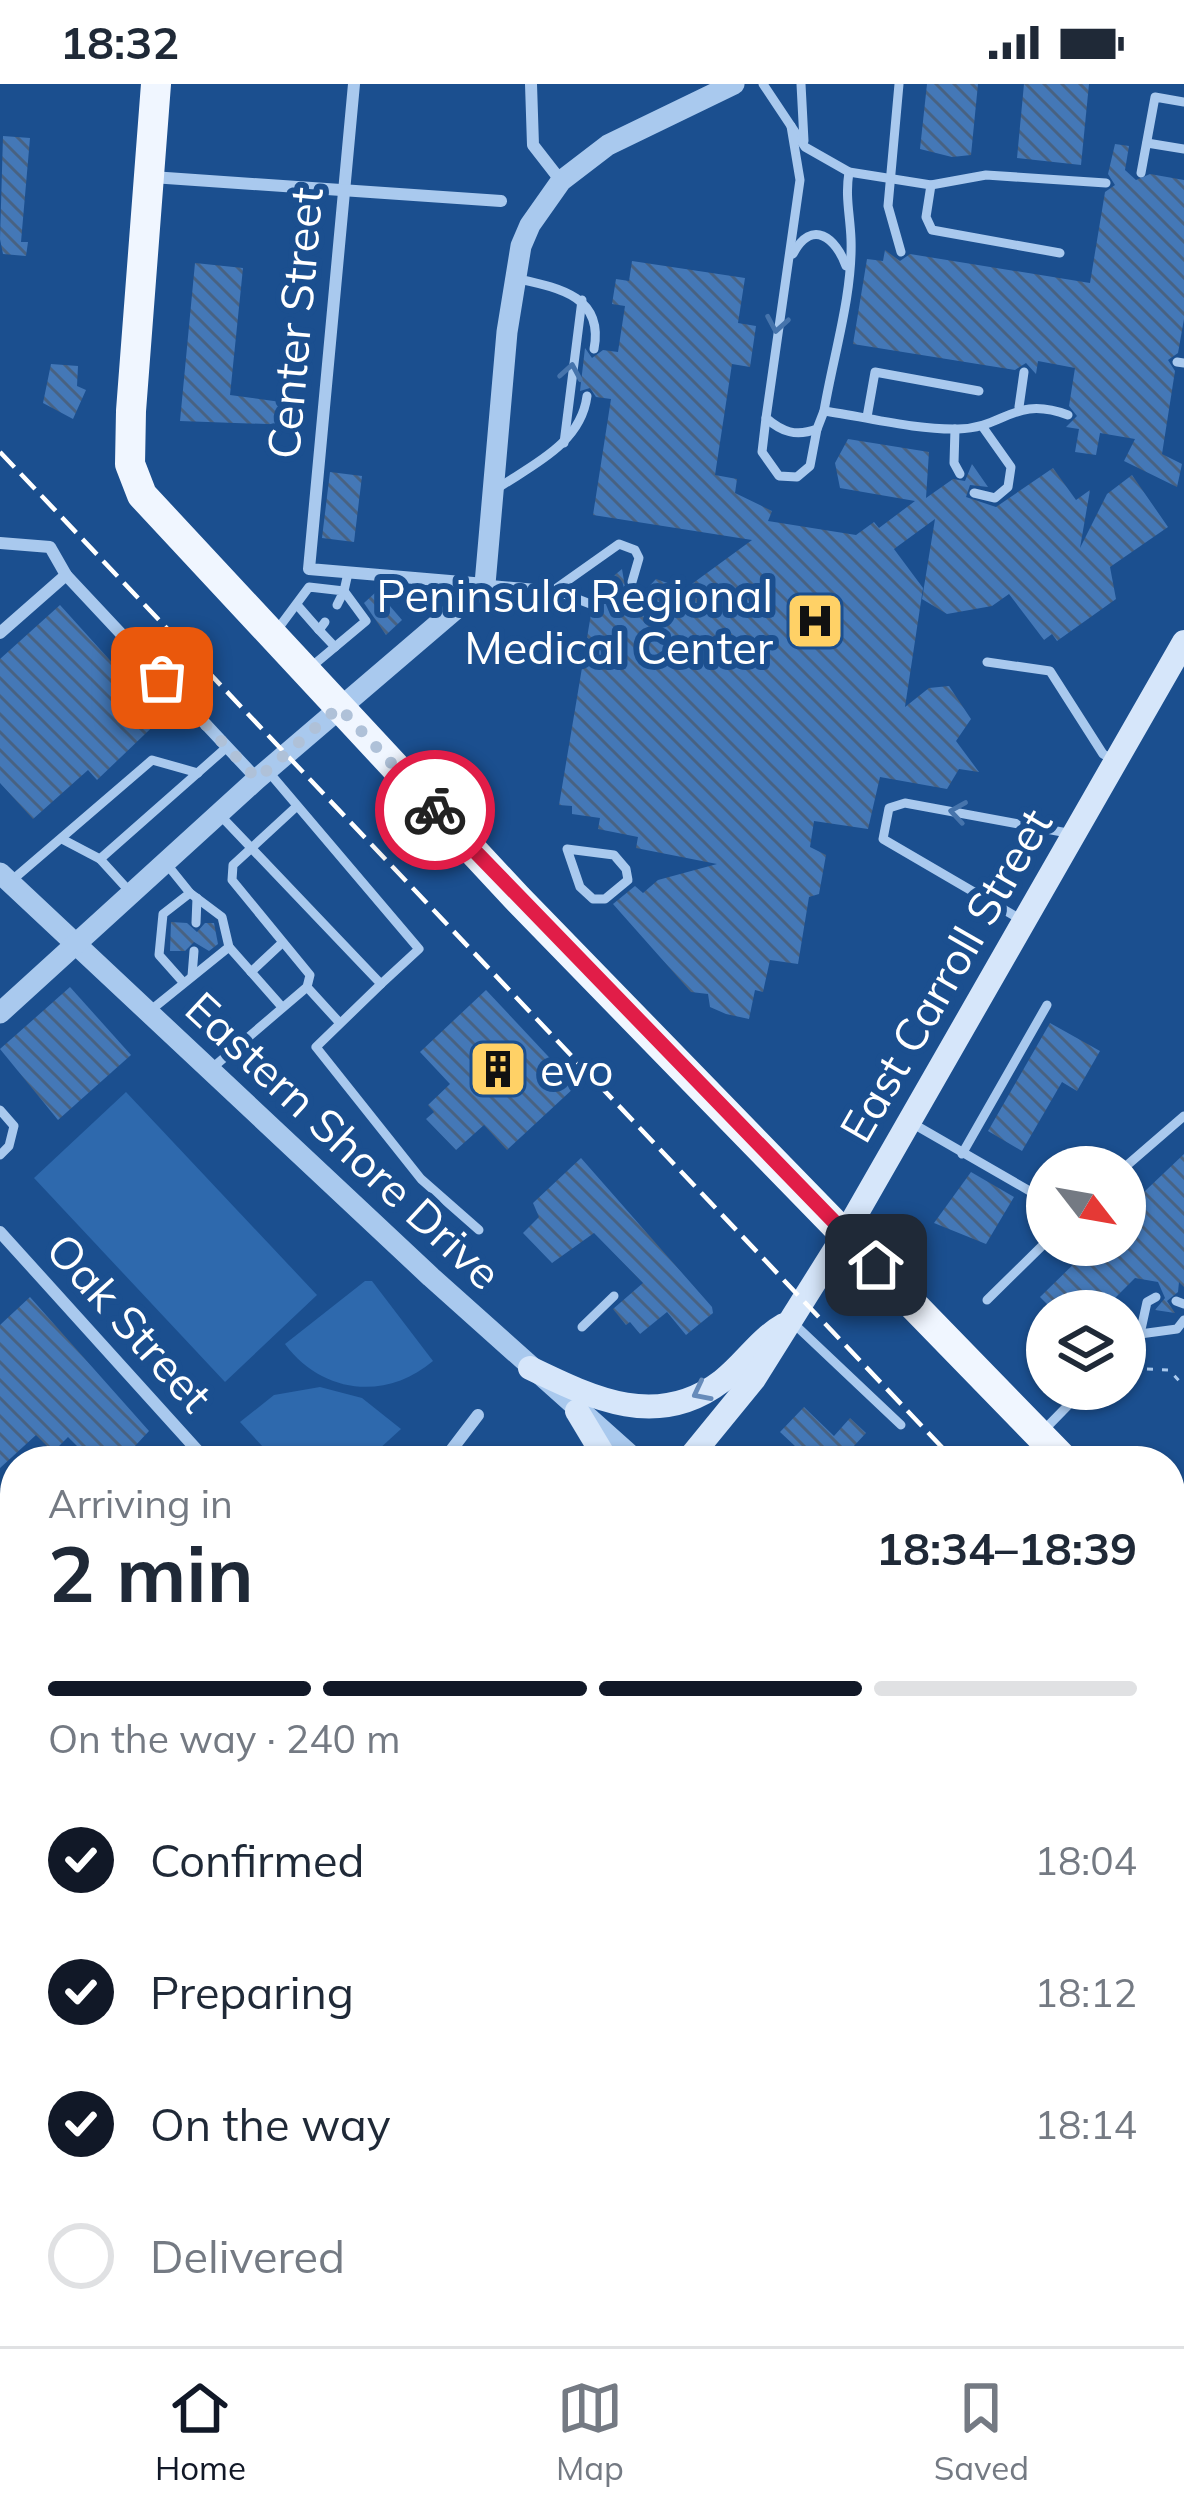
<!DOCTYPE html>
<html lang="en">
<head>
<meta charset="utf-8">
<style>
  :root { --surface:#fff; --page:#f6f6f7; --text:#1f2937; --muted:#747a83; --line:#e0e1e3; --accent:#111827 }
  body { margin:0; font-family:Mulish,sans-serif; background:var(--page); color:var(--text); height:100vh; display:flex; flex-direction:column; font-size:45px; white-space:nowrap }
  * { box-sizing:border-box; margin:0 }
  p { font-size:39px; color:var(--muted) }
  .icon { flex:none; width:66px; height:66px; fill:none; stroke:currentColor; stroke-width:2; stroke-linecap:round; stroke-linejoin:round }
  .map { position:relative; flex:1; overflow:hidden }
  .details { position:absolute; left:0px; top:1362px; width:1185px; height:900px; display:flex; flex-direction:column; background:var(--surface); border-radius:48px 48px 0 0; box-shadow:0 3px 9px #0004 }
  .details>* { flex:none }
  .needle { width:78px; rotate:121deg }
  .controls { position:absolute; left:1026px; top:1062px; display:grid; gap:24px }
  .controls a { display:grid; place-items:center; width:120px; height:120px; border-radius:50%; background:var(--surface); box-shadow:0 3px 9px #0004; font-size:60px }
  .pin { position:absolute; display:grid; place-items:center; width:102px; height:102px; color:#fff; margin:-51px; border-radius:24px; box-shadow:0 6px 18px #0006 }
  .courier { position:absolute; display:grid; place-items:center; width:120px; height:120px; margin:-60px; border:9px solid #e11d48; border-radius:50%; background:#fff; color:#222; box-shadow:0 3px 15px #0007 }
  .summary em { font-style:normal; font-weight:700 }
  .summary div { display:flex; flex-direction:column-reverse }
  .summary { display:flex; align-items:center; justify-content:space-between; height:204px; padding:0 48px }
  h1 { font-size:78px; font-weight:700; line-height:90px }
  .bar { display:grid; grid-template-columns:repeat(4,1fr); gap:18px 12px; align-content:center; height:144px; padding:0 48px }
  .bar i { height:15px; border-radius:9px; background:var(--line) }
  .bar .current { background:var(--accent) }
  .bar p { grid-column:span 4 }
  ol { padding:0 48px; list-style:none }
  li { display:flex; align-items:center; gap:36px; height:132px }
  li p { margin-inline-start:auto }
  li .icon { padding:12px; border-radius:50%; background:var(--accent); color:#fff; stroke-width:4 }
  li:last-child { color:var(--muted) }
  li i { width:66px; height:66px; border:6px solid var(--line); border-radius:50% }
  .status { display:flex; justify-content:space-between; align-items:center; height:84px; padding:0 60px; background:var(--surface); direction:ltr }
  .status svg { height:33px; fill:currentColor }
  .menu { display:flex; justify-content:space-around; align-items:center; height:168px; border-top:3px solid var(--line); background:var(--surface); font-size:33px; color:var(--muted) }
  .menu a { display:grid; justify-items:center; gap:6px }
  .menu .current { color:var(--accent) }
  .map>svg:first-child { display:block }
  .park { fill:url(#park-crowns) }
  .garden { fill:#2e69ad }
  .water { fill:#3c6290; stroke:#9cc4f0; stroke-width:3 }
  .building { fill:url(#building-back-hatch) }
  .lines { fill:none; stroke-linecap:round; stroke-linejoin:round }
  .path { stroke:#a9c9ee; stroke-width:3; stroke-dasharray:6 9; stroke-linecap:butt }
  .service { stroke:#a9c9ee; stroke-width:9 }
  .minor { stroke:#a9c9ee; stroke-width:12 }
  .tertiary { stroke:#a9c9ee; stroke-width:21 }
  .secondary { stroke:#d6e6fa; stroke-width:24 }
  .primary { stroke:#f0f6ff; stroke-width:30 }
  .rail { stroke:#fff; stroke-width:4.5; stroke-dasharray:21 9; stroke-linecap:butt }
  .oneway { stroke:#4674ac }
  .oneway2 { stroke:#668bba }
  .done { stroke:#afc1d8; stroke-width:12; stroke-dasharray:0 21.6 }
  .route { stroke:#e11d48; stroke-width:15 }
  .labels { text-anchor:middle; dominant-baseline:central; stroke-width:12; stroke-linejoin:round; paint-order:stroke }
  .street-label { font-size:45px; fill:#fff; stroke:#1b4f8f }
  .poi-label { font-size:45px; fill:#fff; stroke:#1b4f8f; text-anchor:end }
</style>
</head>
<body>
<div class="status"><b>18:32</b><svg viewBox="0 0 49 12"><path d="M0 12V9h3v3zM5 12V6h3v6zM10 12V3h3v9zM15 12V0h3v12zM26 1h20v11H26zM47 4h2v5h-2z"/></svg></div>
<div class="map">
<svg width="1184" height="2262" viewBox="0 0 1184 2262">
  <defs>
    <pattern id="park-crowns" width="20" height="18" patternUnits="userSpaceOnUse" patternTransform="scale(3)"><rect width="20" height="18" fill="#2e69ad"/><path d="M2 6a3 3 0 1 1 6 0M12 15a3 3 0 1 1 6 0" fill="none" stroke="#4d80b9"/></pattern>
    <pattern id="building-back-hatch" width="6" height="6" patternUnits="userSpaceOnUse" patternTransform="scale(3)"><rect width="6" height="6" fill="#4478b7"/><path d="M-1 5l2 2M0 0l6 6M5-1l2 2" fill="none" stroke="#486282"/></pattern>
  </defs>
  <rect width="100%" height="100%" fill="#1b4f8f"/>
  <!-- park -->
  <path class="park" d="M 419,2247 L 945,2247 L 932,2262 L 405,2262 Z"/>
  <!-- garden -->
  <g class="garden">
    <path d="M 126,1008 L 317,1211 L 225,1298 L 34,1094 Z"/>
    <path d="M 365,1197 L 372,1197 L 433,1277 C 386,1317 322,1310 285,1260 Z"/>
    <path d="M 320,1303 L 362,1314 L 401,1345 L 366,1377 L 276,1377 L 240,1338 L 274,1311 Z"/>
  </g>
  <!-- water -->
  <path class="water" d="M 695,2247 L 820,2247 L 805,2262 L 679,2262 Z"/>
  <!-- building -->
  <g class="building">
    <path d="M 927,0 L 978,0 L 971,71 L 952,73 L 920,65 Z"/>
    <path d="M 1024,0 L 1089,0 L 1081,81 L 1017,74 Z"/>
    <path d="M 3,52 L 30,54 L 21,158 L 28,158 L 26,172 L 3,170 L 0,155 Z"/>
    <path d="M 1115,60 L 1129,62 L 1125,86 L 1136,96 L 1150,90 L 1184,96 L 1184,235 L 1178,269 L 1168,276 L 1175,287 L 1162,370 L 1182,380 L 1177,403 L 1124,377 L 1135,355 L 1100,349 L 1096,371 L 1075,368 L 1079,345 L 1066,343 L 1077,332 L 1069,322 L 1075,284 L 1038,277 L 1036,290 L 1026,279 L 1015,286 L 853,260 L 867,175 L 883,177 L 885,166 L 900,177 L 910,170 L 1090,199 L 1105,108 L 1115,101 L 1108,90 Z"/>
    <path d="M 632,177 L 745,194 L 738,239 L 756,242 L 750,283 L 732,280 L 715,391 L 737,395 L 735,409 L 772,427 L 768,437 L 856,451 L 874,438 L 879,444 L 915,417 L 840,404 L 835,379 L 848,355 L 929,368 L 926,414 L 953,395 L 965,397 L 972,380 L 988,403 L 970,401 L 966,413 L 996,423 L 1053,384 L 1076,416 L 1090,406 L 1080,464 L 1107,410 L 1132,391 L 1168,443 L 1110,483 L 1116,515 L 1057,557 L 1052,550 L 1044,556 L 1009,510 L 992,522 L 947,530 L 922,515 L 935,435 L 894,465 L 923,504 L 905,623 L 929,604 L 949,602 L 971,635 L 956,657 L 979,688 L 959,685 L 947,705 L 880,693 L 868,745 L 814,737 L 810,763 L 826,771 L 819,810 L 809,813 L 798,880 L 770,876 L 763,908 L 755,906 L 749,935 L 726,930 L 710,923 L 708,910 L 691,908 L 613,820 L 635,802 L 643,809 L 658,796 L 717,780 L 636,764 L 638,753 L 598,745 L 600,734 L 572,730 L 572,722 L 559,721 L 591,530 L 601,525 L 597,513 L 605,499 L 622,485 L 625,503 L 641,511 L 656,495 L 685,505 L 752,456 L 593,431 L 611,315 L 596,313 L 590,304 L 580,307 L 585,264 L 592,274 L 603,266 L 618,268 L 625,222 L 612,220 L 616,195 L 629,197 Z"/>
    <path d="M 195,179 L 243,184 L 230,311 L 295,320 L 293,341 L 180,337 Z"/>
    <path d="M 51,280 L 78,282 L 77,302 L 86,306 L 73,335 L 43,319 Z"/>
    <path d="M 330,388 L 362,392 L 354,458 L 322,454 Z"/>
    <path d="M 377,507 L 402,536 L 386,551 L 364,519 Z"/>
    <path d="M 60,521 L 126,594 L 131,589 L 167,629 L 97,696 L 88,686 L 33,735 L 0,699 L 0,575 Z"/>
    <path d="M 171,838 L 187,839 L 197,848 L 205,839 L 214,839 L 218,860 L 209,867 L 194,858 L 185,867 L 170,867 Z"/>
    <path d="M 70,903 L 131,971 L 58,1036 L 0,965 Z"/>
    <path d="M 486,906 L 576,1002 L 507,1066 L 484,1041 L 456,1066 L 426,1035 L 434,1028 L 428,1021 L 450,1000 L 420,968 Z"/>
    <path d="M 1050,939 L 1100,967 L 1077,1007 L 1062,998 L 1022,1067 L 988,1047 Z"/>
    <path d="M 1184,1070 L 1184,1203 L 1179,1198 L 1178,1208 L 1167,1217 L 1175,1229 L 1155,1226 L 1165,1214 L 1158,1198 L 1135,1194 L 1102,1227 L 1054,1227 L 1040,1213 L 1086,1168 L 1080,1161 L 1125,1161 L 1125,1126 Z"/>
    <path d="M 581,1074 L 712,1223 L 713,1229 L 686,1251 L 667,1228 L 640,1250 L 630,1238 L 626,1241 L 613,1225 L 643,1199 L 594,1149 L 552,1179 L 523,1149 L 539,1133 L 533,1119 Z"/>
    <path d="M 971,1088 L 1014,1113 L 986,1160 L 934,1139 Z"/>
    <path d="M 30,1213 L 149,1347 L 135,1362 L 150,1377 L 92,1377 L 68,1353 L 53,1368 L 36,1351 L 0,1384 L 0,1241 Z"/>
    <path d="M 804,1323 L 834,1352 L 850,1334 L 866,1349 L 840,1377 L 811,1377 L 780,1348 Z"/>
    <path d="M 1184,1727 L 1184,1817 L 1170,1805 L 1170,1744 Z"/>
    <path d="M 0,1741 L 15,1767 L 5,1781 L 15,1801 L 15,1921 L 0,1928 Z"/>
    <path d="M 15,1998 L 15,2104 L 0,2112 L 0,2005 Z"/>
    <path d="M 1170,2080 L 1184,2091 L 1184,2177 L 1170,2165 Z"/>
    <path d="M 1096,2247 L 1160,2247 L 1178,2262 L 1114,2262 Z"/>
  </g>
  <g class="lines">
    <!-- path -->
    <g class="path">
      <path d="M 1147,1285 L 1169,1286 L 1184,1302"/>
      <path d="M 550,2262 L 551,2247"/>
      <path d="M 622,2262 L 639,2247"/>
      <path d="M 836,2262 L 852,2247"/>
    </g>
    <!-- service -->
    <g class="service">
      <path d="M 763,0 L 805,63 L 849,88 L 931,101 L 986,91 L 1106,99"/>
      <path d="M 801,0 L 804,57"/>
      <path d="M 899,0 L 888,122 L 901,168"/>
      <path d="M 791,42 L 800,96 L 766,334 C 782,348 796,353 817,345 L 824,327 C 833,273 853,210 851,155 C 850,130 845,113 849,88"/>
      <path d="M 1147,59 L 1184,65"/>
      <path d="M 1141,89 L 1155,13 L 1184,18"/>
      <path d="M 931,101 L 926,133 L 932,146 L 1060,169"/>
      <path d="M 793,170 C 812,134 836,154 846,182"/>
      <path d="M 519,195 C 560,204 604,213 594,265"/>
      <path d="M 1177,278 L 1184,279"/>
      <path d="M 1019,323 L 1024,288"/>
      <path d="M 824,327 C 867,333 915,346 958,345 C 1005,344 1014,311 1068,331"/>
      <path d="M 867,333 L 875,288 L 979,307"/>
      <path d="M 766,334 L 762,368 L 779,392 L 797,393 L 810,382 L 817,345"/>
      <path d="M 955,345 L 954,379 L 960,390"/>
      <path d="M 564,359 L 582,216"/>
      <path d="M 498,404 C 534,380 581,359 587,312"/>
      <path d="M 974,409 L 995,414 L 1008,403 L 1011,383 L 982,342"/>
      <path d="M 485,500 L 554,506"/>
      <path d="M 593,521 L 554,506 L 619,460 L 635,466 L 639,474 L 632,498"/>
      <path d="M 298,522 L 319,546"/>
      <path d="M 325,538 L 319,546 L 335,563"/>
      <path d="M 277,546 L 309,503 L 344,507 L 337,521"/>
      <path d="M 987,578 L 1050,587 L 1103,670 L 1114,676"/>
      <path d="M 311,583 L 366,537 L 344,507 L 348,489"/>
      <path d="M 267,686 L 419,865 L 381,900"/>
      <path d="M 297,722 L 233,781 L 232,796 L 310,891 L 307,903 L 338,937"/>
      <path d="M 218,729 L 381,900 L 316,963 L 421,1095 L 479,1146"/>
      <path d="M 62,755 L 100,775"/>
      <path d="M 567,765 L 614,771 L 626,785 L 628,796 L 605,815 L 593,815 L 580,803 Z"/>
      <path d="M 165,778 L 190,809 L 163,830 L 159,871 L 183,898"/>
      <path d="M 10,798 L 152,676 L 198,689"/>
      <path d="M 131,809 L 100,775 L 227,663"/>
      <path d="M 190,809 L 222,833 L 229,863"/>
      <path d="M 1020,835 L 883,755 L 889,724 L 905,719 L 1073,750"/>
      <path d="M 196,839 L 197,814"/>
      <path d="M 251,888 L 282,859"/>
      <path d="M 192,892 L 194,867"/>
      <path d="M 151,926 L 229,863 L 282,923"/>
      <path d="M 211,985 L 307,903"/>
      <path d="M 0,1026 L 14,1042 L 9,1062 L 0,1071"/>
      <path d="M 910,1038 L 1047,1117"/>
      <path d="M 962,1070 L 1047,921"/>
      <path d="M 1125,1083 L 1184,1032"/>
      <path d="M 987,1216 L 1047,1157"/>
      <path d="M 1176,1217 L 1184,1220"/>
      <path d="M 791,1237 L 901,1341"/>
      <path d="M 582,1243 L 614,1212"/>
      <path d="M 1140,1250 L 1147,1218 L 1156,1213"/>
      <path d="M 1125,1265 L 1140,1250 L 1177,1245 L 1184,1236"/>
      <path d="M 1125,1303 L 1132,1290 L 1126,1264"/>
      <path d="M 1104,1305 L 1122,1305"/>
      <path d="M 1043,1347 L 1084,1305"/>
      <path d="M 1170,2200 L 1184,2212"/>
      <path d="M 1059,2247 L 1068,2262"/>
    </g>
    <!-- minor -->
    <g class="minor">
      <path d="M 354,0 L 309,485 L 485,500"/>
      <path d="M 531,0 L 533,61 L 561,97"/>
      <path d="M 152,93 L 501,117"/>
      <path d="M 0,459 L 50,463 L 66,491 L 257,695"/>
      <path d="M 0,549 L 66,491"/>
      <path d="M 0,1148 L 207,1377"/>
      <path d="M 443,1377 L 478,1331"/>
      <path d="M 0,1469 L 15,1485"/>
      <path d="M 0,1679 L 15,1672"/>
      <path d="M 120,2262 L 135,2247"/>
    </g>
    <!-- tertiary -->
    <g class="tertiary">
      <path d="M 0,789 L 431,1193 L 637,1377"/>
      <path d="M 0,929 L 257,695 L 485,500 L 507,248 L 521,162 L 530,141 L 561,97 L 608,61 L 734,0"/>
      <path d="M 383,2262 L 395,2247"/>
    </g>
    <!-- secondary -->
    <g class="secondary">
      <path d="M 530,1284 C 594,1315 658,1346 722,1297 C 746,1278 758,1256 784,1241"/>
      <path d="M 577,1327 L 607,1377"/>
      <path d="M 687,1377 L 754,1295 L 846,1148 L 1184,558"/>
    </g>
    <!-- primary -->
    <g class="primary">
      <path d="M 156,0 L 131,327 L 130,380 L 142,411 L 518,815 L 1065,1377"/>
      <path d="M 1170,1484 L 1184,1499"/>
      <path d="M 0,1960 L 15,1959"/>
      <path d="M 1170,2005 L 1184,1988"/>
      <path d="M 954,2262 L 966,2247"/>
    </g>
    <!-- rail -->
    <g class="rail">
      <path d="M 0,368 L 955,1377"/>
      <path d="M 1170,1602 L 1184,1617"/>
    </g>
  </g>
  <!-- one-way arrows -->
  <defs><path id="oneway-chevron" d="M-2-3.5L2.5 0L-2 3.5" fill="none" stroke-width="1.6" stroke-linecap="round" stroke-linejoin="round" transform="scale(3)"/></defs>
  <g class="oneway">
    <use href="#oneway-chevron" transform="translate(777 240) rotate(100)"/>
    <use href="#oneway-chevron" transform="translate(571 288) rotate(-80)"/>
    <use href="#oneway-chevron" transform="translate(958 728) rotate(-171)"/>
  </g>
  <use class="oneway2" href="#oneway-chevron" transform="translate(701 1308) rotate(153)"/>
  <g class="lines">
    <!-- done -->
    <path class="done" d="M 162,594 L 257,695 L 339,623 L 435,726"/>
    <!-- route -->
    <path class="route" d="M 435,726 L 876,1181"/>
  </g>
  <!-- icons -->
  <defs>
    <symbol id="hospital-square" viewBox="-11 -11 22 22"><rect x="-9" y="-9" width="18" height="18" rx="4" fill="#ffd166" stroke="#1b4f8f"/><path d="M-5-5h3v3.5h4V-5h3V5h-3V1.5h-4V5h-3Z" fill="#111"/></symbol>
    <symbol id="building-square" viewBox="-11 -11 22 22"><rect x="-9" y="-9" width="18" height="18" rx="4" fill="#ffd166" stroke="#1b4f8f"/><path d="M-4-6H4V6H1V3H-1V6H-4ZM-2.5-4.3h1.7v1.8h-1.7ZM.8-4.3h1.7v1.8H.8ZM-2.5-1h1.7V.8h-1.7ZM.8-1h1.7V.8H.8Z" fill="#111"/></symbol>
  </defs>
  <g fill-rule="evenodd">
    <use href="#hospital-square" x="782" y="504" width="66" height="66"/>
    <use href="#building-square" x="465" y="952" width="66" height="66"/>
  </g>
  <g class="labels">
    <!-- street labels -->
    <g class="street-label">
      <text transform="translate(294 239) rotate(-85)">Center Street</text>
      <text transform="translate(945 891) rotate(-60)">East Carroll Street</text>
      <text transform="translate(344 1056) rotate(43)">Eastern Shore Drive</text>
      <text transform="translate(130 1238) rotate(48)">Oak Street</text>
    </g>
    <!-- poi labels -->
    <g class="poi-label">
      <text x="773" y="511">Peninsula Regional<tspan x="773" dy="52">Medical Center</tspan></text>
      <text x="540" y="985" text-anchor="start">evo</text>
    </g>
  </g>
</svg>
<div class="controls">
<a><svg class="needle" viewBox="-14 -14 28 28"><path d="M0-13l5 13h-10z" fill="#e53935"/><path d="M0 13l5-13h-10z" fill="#747a83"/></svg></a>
<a><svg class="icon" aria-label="layers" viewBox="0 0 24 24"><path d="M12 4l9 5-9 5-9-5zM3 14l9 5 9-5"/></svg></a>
</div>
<div class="pin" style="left:162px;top:594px;background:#ea580c"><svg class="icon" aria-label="bag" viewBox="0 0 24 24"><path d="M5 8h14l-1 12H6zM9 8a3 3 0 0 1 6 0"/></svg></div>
<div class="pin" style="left:876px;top:1181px;background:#1f2937"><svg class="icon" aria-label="home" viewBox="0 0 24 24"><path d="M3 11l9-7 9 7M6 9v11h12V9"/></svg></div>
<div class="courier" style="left:435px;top:726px"><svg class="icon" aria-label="bike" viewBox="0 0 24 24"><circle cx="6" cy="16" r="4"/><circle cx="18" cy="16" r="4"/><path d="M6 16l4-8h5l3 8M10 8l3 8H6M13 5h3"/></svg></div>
<section class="details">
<div class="summary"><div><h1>2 min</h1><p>Arriving in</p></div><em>18:34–18:39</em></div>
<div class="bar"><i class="current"></i><i class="current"></i><i class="current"></i><i></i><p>On the way · 240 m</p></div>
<ol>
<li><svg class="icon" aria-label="check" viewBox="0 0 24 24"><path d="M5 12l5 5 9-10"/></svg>Confirmed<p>18:04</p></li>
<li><svg class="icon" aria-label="check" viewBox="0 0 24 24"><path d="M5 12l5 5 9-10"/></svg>Preparing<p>18:12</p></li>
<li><svg class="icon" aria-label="check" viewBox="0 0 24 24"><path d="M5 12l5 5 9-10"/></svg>On the way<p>18:14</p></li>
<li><i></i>Delivered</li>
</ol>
</section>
</div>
<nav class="menu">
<a class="current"><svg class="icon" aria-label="home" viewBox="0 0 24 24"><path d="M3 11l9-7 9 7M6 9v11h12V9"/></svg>Home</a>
<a><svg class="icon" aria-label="map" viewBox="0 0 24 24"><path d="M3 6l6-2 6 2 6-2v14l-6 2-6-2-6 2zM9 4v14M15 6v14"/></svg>Map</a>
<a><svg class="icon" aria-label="saved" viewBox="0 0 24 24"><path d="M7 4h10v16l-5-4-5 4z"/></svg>Saved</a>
</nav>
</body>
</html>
